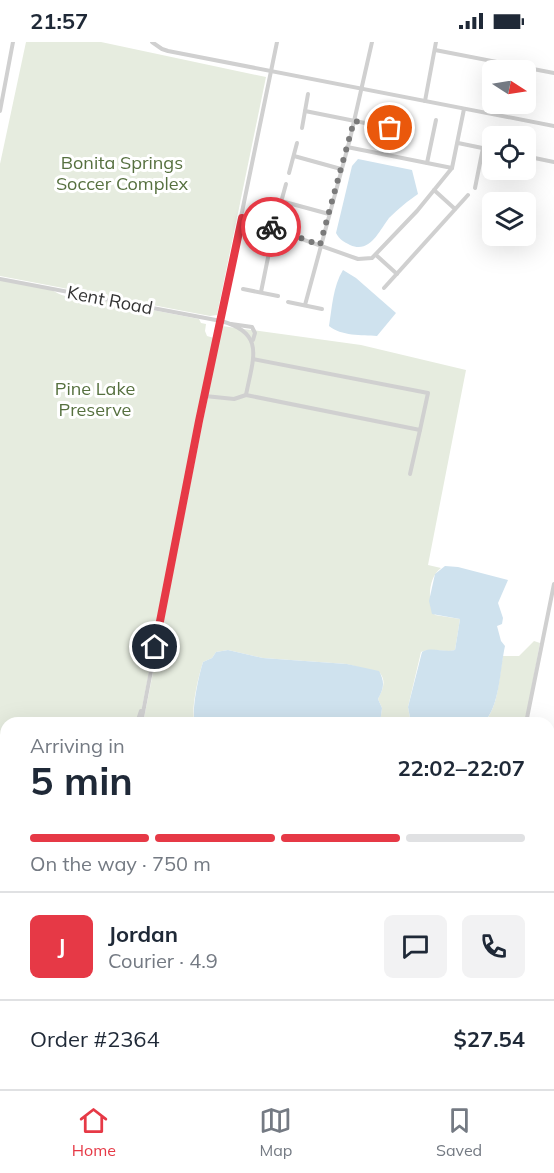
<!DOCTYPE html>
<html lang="en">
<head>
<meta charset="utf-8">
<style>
  :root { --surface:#fff; --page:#f2f2f3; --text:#1f2937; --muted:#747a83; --line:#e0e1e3; --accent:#e63946 }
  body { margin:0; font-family:Mulish,sans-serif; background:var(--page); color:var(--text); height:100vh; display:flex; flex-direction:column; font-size:22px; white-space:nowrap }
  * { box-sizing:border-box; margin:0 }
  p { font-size:20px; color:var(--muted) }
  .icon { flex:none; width:33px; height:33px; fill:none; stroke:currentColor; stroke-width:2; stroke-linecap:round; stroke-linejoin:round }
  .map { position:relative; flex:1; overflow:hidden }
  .details { position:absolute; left:0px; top:675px; width:555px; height:372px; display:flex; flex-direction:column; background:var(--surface); border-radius:18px 18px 0 0; box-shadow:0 6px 24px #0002 }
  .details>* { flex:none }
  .needle { width:39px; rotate:102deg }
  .controls { position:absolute; left:482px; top:18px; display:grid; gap:12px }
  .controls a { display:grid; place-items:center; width:54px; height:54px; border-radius:9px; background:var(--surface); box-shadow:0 6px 24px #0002; font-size:30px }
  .pin { position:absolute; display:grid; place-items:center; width:51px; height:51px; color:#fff; margin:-26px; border:3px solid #fff; border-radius:50%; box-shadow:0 2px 6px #0007 }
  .courier { position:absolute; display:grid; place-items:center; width:60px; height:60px; margin:-30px; border:4px solid #e63946; border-radius:50%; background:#fff; color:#222; box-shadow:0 2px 8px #0007 }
  .overview em { font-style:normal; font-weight:700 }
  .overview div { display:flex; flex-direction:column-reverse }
  .overview { display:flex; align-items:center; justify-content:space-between; height:102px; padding:0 30px }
  h1 { font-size:39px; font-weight:700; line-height:45px }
  .bar { display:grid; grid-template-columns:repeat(4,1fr); gap:9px 6px; align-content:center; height:72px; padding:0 30px }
  .bar i { height:8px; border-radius:4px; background:var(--line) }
  .bar .active { background:var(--accent) }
  .bar p { grid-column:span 4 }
  .line { display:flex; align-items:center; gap:15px; padding:0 30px; border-top:2px solid var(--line) }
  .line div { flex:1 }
  .round { display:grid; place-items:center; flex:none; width:63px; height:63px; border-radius:9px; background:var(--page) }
  .status { display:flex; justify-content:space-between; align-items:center; height:42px; padding:0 30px; background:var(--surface); direction:ltr }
  .status svg { height:16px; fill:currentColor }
  .dock { display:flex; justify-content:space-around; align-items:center; height:84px; border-top:2px solid var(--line); background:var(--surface); font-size:16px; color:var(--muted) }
  .dock a { display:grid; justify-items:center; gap:3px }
  .dock .active { color:var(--accent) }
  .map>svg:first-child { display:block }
  .green { fill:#e6ecdf }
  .water { fill:#cfe2ee }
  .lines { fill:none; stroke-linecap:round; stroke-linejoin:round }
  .minor { stroke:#d0d0d0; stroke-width:4 }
  .done { stroke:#7a7a7a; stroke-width:6; stroke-dasharray:0 10.8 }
  .route { stroke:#e63946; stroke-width:8 }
  .labels { text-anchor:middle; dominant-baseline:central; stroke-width:6; stroke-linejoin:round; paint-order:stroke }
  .park-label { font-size:18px; fill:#56703f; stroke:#fff }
  .street-label { font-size:18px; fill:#333; stroke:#fff }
</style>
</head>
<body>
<div class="status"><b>21:57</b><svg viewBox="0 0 49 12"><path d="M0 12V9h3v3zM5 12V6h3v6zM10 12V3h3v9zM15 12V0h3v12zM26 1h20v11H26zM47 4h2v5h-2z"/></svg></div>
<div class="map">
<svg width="554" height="1047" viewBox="0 0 554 1047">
  <rect width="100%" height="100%" fill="#fff"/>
  <!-- green -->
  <g class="green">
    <path d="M 26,0 L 101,0 L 266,35 L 217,273 L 210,274 L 0,234 L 0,122 Z"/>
    <path d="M 5,237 C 17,239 30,241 42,244 C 54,247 64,259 77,253 L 132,262 L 136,268 L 143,269 L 147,267 L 199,277 L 201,281 L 206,282 L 205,289 L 207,294 L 214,296 L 139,681 L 6,681 L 6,741 L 0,740 L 0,239 Z"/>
    <path d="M 222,284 L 361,303 L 466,328 L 428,523 L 441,526 C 428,535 427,561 435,573 L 460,577 L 455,608 C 444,611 432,605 421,610 L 408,665 L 411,681 L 380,681 L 382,666 L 378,657 C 382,649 387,640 380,631 L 347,622 L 263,616 L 228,608 L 216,610 L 212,616 L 203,620 C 199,633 190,668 195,681 L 143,681 Z"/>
    <path d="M 534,599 L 540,601 L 525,681 L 483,681 C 499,667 499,633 503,614 L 519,614 Z"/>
    <path d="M 0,744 L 6,745 L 6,1041 L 454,1041 L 453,1047 L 0,1047 Z"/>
  </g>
  <!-- water -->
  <g class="water">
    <path d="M 358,117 L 412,128 L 418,152 C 409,158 397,168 389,176 C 379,189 370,212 350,203 C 344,200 339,197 336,191 L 352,124 Z"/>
    <path d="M 343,228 L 356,236 L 396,271 L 377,294 C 362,293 341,294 329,284 C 332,266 333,244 343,228 Z"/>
    <path d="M 445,524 L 458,525 L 508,538 L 498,561 L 503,576 L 502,582 L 497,584 L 501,599 L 505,604 C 500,626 500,666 483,681 L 411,681 L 408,665 L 422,610 C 431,604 444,611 455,608 L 460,577 L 432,572 L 429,559 L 435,532 Z"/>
    <path d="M 228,608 L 263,616 L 347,622 L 379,629 C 385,640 384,646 378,657 L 382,666 L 380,681 L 195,681 C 191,668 199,633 203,620 L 212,616 L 216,610 Z"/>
  </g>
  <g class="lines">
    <!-- minor -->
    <g class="minor">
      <path d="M 152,0 L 162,7 L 168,9 L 554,84"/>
      <path d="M 435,8 L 554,31"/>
      <path d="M 425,59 L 436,0"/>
      <path d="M 0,69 L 13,0"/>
      <path d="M 305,69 L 390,86"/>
      <path d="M 302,86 L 308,52"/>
      <path d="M 387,100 L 394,67"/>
      <path d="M 458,101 L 492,108"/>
      <path d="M 347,105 L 452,126"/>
      <path d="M 294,114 L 341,127"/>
      <path d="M 525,114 L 554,120"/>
      <path d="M 427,121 L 436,78"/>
      <path d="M 289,131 L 297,101"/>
      <path d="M 475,146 L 483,106"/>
      <path d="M 434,148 L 455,167"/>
      <path d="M 281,159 L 329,172"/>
      <path d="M 277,175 L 286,142"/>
      <path d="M 242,176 L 358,217 L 372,216 L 417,169 L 452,126 L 464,67"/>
      <path d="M 376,213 L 397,232"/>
      <path d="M 0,237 L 221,279 C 266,291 253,316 246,353 L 234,357 L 205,354"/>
      <path d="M 384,246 L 468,153"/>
      <path d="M 243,247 L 278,254"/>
      <path d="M 261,250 L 274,186"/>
      <path d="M 288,260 L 322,267"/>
      <path d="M 305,263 L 350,97 L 372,0"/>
      <path d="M 231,282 L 252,285 L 255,291 L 253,298"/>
      <path d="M 246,353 L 420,388 L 428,351 L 253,317"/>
      <path d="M 410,432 L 420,388"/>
      <path d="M 137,681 L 141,669"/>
      <path d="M 141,681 L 199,379 L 277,0"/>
      <path d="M 526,681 L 554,542"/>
      <path d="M 549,723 L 554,724"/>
      <path d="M 0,742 L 6,743"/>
      <path d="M 549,844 L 554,845"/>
      <path d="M 70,1047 L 72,1041"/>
    </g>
  </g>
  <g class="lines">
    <!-- done -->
    <path class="done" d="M 271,185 L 320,203 L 354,79 L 390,86"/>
    <!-- route -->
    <path class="route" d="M 155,605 L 199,379 L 242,176 L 271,185"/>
  </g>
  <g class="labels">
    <!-- park labels -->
    <g class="park-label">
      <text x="122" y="120">Bonita Springs<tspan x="122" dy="21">Soccer Complex</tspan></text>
      <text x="95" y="346">Pine Lake<tspan x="95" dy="21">Preserve</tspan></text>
    </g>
    <!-- street labels -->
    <g class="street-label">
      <text transform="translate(110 258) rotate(11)">Kent Road</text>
    </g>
  </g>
</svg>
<div class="controls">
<a><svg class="needle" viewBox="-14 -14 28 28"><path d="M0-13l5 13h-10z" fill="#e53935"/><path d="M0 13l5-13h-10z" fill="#747a83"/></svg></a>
<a><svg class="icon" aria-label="locate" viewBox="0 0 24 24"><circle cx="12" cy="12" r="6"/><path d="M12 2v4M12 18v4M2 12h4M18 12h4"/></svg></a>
<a><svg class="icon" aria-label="layers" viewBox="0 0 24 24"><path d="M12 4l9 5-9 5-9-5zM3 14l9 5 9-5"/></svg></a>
</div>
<div class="pin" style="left:390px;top:86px;background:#ea580c"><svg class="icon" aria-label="bag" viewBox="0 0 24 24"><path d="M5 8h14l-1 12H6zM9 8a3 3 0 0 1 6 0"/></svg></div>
<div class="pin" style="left:155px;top:605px;background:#1f2937"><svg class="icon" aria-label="home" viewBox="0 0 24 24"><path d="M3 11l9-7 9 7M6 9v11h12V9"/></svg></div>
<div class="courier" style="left:271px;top:185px"><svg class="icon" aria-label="bike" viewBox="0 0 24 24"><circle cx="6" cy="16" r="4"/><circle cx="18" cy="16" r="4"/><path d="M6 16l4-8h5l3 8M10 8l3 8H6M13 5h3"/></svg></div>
<section class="details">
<div class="overview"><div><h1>5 min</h1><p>Arriving in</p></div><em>22:02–22:07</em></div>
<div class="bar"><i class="active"></i><i class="active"></i><i class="active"></i><i></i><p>On the way · 750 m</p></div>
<div class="line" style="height:108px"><b class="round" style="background:var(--accent);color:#fff">J</b><div><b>Jordan</b><p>Courier · 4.9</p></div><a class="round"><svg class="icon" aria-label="chat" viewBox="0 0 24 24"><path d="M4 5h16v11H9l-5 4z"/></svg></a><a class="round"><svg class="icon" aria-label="phone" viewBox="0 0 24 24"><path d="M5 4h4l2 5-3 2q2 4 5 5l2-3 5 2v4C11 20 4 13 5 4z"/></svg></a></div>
<div class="line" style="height:78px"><div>Order #2364</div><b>$27.54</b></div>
</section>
</div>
<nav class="dock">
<a class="active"><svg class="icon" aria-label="home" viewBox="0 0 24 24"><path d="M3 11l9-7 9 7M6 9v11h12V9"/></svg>Home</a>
<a><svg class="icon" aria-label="map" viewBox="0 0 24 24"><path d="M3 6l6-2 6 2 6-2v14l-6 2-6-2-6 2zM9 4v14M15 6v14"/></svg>Map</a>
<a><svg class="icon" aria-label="saved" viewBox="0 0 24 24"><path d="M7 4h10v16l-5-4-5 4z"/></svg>Saved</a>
</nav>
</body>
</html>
